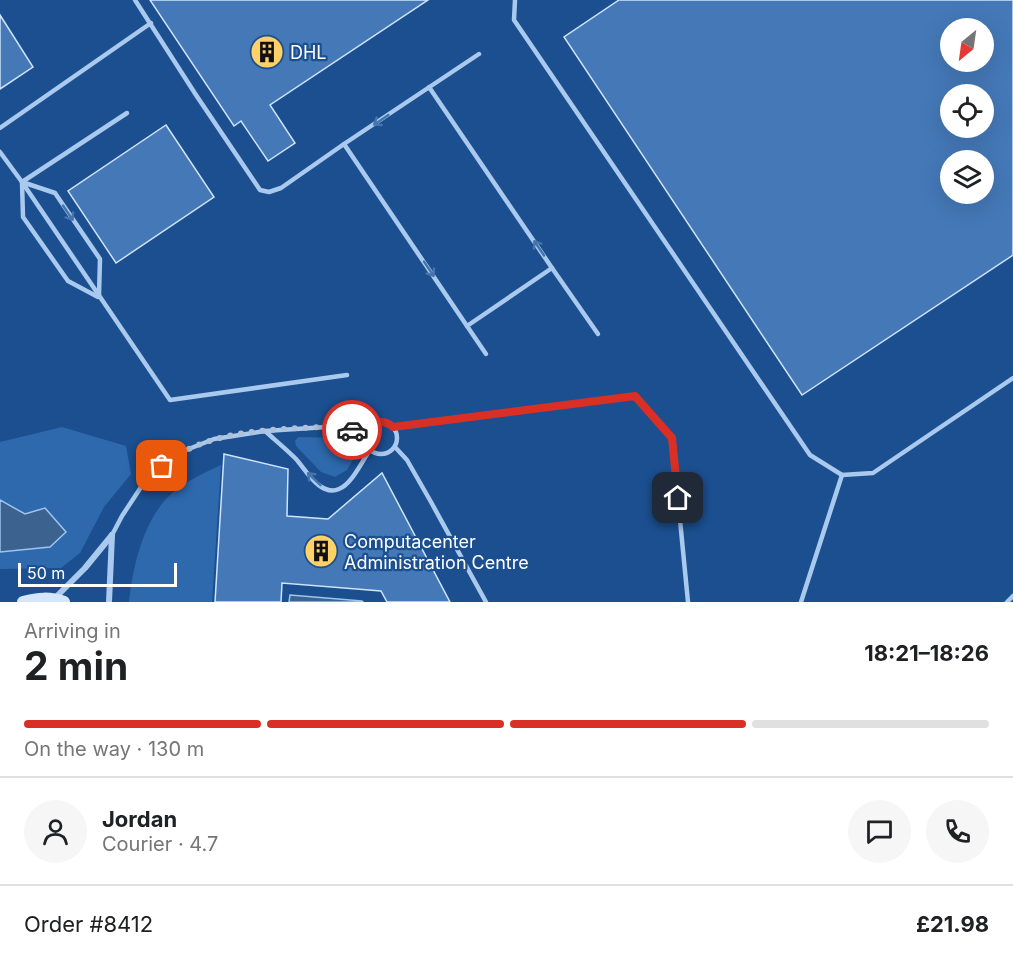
<!DOCTYPE html>
<html lang="en">
<head>
<meta charset="utf-8">
<style>
  :root { --surface:#fff; --page:#f6f6f6; --text:#202124; --muted:#757577; --line:#e0e0e0; --accent:#d93025 }
  body { margin:0; font-family:Inter,sans-serif; background:var(--page); color:var(--text); height:100vh; display:flex; flex-direction:column; font-size:22px; white-space:nowrap }
  * { box-sizing:border-box; margin:0 }
  p { font-size:20px; color:var(--muted) }
  .icon { flex:none; width:33px; height:33px; fill:none; stroke:currentColor; stroke-width:2; stroke-linecap:round; stroke-linejoin:round }
  .map { position:relative; height:602px; overflow:hidden }
  .panel { display:flex; flex-direction:column; background:var(--surface); flex:1 }
  .panel>* { flex:none }
  .needle { width:39px; rotate:209deg }
  .buttons { position:absolute; left:940px; top:18px; display:grid; gap:12px }
  .buttons a { display:grid; place-items:center; width:54px; height:54px; border-radius:50%; background:var(--surface); box-shadow:0 6px 24px #0002; font-size:30px }
  .scale { position:absolute; left:18px; bottom:15px; width:159px; box-sizing:border-box; padding-left:6px; border:3px solid #fff; border-top:0; font-size:16px; line-height:21px; white-space:nowrap; color:#fff; -webkit-text-stroke:4px #1b4f8f; paint-order:stroke }
  .pin { position:absolute; display:grid; place-items:center; width:51px; height:51px; color:#fff; margin:-26px; border-radius:12px; box-shadow:0 3px 9px #0006 }
  .courier { position:absolute; display:grid; place-items:center; width:60px; height:60px; margin:-30px; border:4px solid #d93025; border-radius:50%; background:#fff; color:#222; box-shadow:0 2px 8px #0007 }
  .headline em { font-style:normal; font-weight:700 }
  .headline div { display:flex; flex-direction:column-reverse }
  .headline { display:flex; align-items:center; justify-content:space-between; height:102px; padding:0 24px }
  h1 { font-size:39px; font-weight:700; line-height:45px }
  .bar { display:grid; grid-template-columns:repeat(4,1fr); gap:9px 6px; align-content:center; height:72px; padding:0 24px }
  .bar i { height:8px; border-radius:4px; background:var(--line) }
  .bar .on { background:var(--accent) }
  .bar p { grid-column:span 4 }
  .line { display:flex; align-items:center; gap:15px; padding:0 24px; border-top:2px solid var(--line) }
  .line div { flex:1 }
  .round { display:grid; place-items:center; flex:none; width:63px; height:63px; border-radius:32px; background:var(--page) }
  .map>svg:first-child { display:block }
  .green { fill:#2e69ad }
  .water { fill:#3c6290; stroke:#9cc4f0; stroke-width:1.5 }
  .building { fill:#4478b7; stroke:#cfe3fa; stroke-width:1.5; fill-rule:evenodd }
  .lines { fill:none; stroke-linecap:round; stroke-linejoin:round }
  .lane { stroke:#a9c9ee; stroke-width:4.5 }
  .street { stroke:#a9c9ee; stroke-width:6 }
  .secondary { stroke:#d6e6fa; stroke-width:12 }
  .oneway { stroke:#4674ac }
  .done { stroke:#afc1d8; stroke-width:6; stroke-dasharray:0 10.8 }
  .route { stroke:#d93025; stroke-width:8 }
  .labels { text-anchor:middle; dominant-baseline:central; stroke-width:4.5; stroke-linejoin:round; paint-order:stroke }
  .poi-label { font-size:18px; fill:#fff; stroke:#1b4f8f; text-anchor:start }
</style>
</head>
<body>
<div class="map">
<svg width="1013" height="602" viewBox="0 0 1013 602">
  <rect width="100%" height="100%" fill="#1b4f8f"/>
  <!-- green -->
  <g class="green">
    <path d="M 62,427 L 126,446 L 131,474 L 104,507 L 80,553 L 61,568 L 0,569 L 0,442 Z"/>
    <path d="M 298,437 L 342,438 L 356,454 L 347,470 L 335,477 L 321,472 L 296,446 L 295,441 Z"/>
    <path d="M 221,465 L 212,602 L 129,602 C 133,567 142,526 166,499 C 181,483 202,474 221,465 Z"/>
  </g>
  <!-- water -->
  <g class="water">
    <path d="M 0,500 L 25,514 L 45,508 L 66,532 L 50,547 L 0,552 Z"/>
    <path d="M 290,595 L 362,601 L 363,602 L 289,602 Z"/>
  </g>
  <!-- building -->
  <g class="building">
    <path d="M 150,0 L 428,0 L 270,105 L 295,143 L 268,161 L 241,121 L 234,126 Z"/>
    <path d="M 619,0 L 1013,0 L 1013,255 L 802,395 L 564,37 ZM 951,28 L 984,28 L 984,62 L 951,62 ZM 951,94 L 984,94 L 984,128 L 951,128 ZM 951,160 L 984,160 L 984,194 L 951,194 Z"/>
    <path d="M 0,15 L 33,67 L 0,89 Z"/>
    <path d="M 166,125 L 214,197 L 116,263 L 68,191 Z"/>
    <path d="M 224,454 L 288,469 L 287,516 L 328,519 L 382,473 L 450,602 L 387,602 L 381,591 L 282,583 L 281,602 L 215,602 Z"/>
  </g>
  <g class="lines">
    <!-- lane -->
    <g class="lane">
      <path d="M 135,0 L 196,95 L 260,190 L 269,192 L 281,188 L 344,144"/>
      <path d="M 515,0 L 514,20 L 810,455 L 842,475 L 873,473 L 1013,378"/>
      <path d="M 429,87 L 552,268 L 467,326 L 344,144 L 479,54"/>
      <path d="M 0,128 L 151,23"/>
      <path d="M 0,152 L 22,182 L 170,400 L 347,375"/>
      <path d="M 22,182 L 55,193 L 100,259 L 99,295"/>
      <path d="M 22,182 L 23,217 L 68,281 L 98,297"/>
      <path d="M 22,182 L 127,113"/>
      <path d="M 552,268 L 598,334"/>
      <path d="M 467,326 L 486,354"/>
      <circle cx="381" cy="438" r="16"/>
      <path d="M 393,427 L 635,396 L 672,438 L 688,602"/>
      <path d="M 265,431 C 275,440 286,449 296,459 C 306,470 320,497 339,489 C 352,484 362,461 370,450"/>
      <path d="M 395,447 L 407,460 L 431,502 L 486,602"/>
      <path d="M 112,535 L 122,516 L 147,478 L 176,454 L 214,439 L 265,431 L 342,426 L 365,435"/>
      <path d="M 801,602 L 842,475"/>
      <path d="M 1007,602 L 1013,596"/>
    </g>
    <!-- street -->
    <g class="street">
      <path d="M 55,598 L 85,568 L 112,535"/>
      <path d="M 109,602 L 112,535"/>
    </g>
    <!-- secondary -->
    <path class="secondary" d="M 23,602 C 38,598 50,597 64,602"/>
  </g>
  <!-- one-way arrows -->
  <defs><path id="oneway-shaft" d="M-6 0H5M1.5-3L5.5 0L1.5 3" fill="none" stroke-width="1.6" stroke-linecap="round" stroke-linejoin="round" transform="scale(1.5)"/></defs>
  <g class="oneway">
    <use href="#oneway-shaft" transform="translate(381 120) rotate(146)"/>
    <use href="#oneway-shaft" transform="translate(68 213) rotate(56)"/>
    <use href="#oneway-shaft" transform="translate(539 248) rotate(-124)"/>
    <use href="#oneway-shaft" transform="translate(429 269) rotate(56)"/>
    <use href="#oneway-shaft" transform="translate(314 479) rotate(-136)"/>
  </g>
  <g class="lines">
    <!-- done -->
    <path class="done" d="M 162,466 C 210,426 282,430 342,426 L 352,430"/>
    <!-- route -->
    <path class="route" d="M 352,430 L 365,435 C 370,422 382,418 393,427 L 635,396 L 672,438 L 678,498"/>
  </g>
  <!-- icons -->
  <defs>
    <symbol id="building-disc" viewBox="-11 -11 22 22"><circle r="9.5" fill="#ffd166" stroke="#1b4f8f"/><path d="M-4-6H4V6H1V3H-1V6H-4ZM-2.5-4.3h1.7v1.8h-1.7ZM.8-4.3h1.7v1.8H.8ZM-2.5-1h1.7V.8h-1.7ZM.8-1h1.7V.8H.8Z" fill="#111"/></symbol>
  </defs>
  <g fill-rule="evenodd">
    <use href="#building-disc" x="248" y="33" width="38" height="38"/>
    <use href="#building-disc" x="302" y="532" width="38" height="38"/>
  </g>
  <g class="labels">
    <!-- poi labels -->
    <g class="poi-label">
      <text x="290" y="52">DHL</text>
      <text x="344" y="541">Computacenter<tspan x="344" dy="21">Administration Centre</tspan></text>
    </g>
  </g>
</svg>
<div class="buttons">
<a><svg class="needle" viewBox="-14 -14 28 28"><path d="M0-13l5 13h-10z" fill="#e53935"/><path d="M0 13l5-13h-10z" fill="#757577"/></svg></a>
<a><svg class="icon" aria-label="locate" viewBox="0 0 24 24"><circle cx="12" cy="12" r="6"/><path d="M12 2v4M12 18v4M2 12h4M18 12h4"/></svg></a>
<a><svg class="icon" aria-label="layers" viewBox="0 0 24 24"><path d="M12 4l9 5-9 5-9-5zM3 14l9 5 9-5"/></svg></a>
</div>
<div class="scale">50 m</div>
<div class="pin" style="left:162px;top:466px;background:#ea580c"><svg class="icon" aria-label="bag" viewBox="0 0 24 24"><path d="M5 8h14l-1 12H6zM9 8a3 3 0 0 1 6 0"/></svg></div>
<div class="pin" style="left:678px;top:498px;background:#1f2937"><svg class="icon" aria-label="home" viewBox="0 0 24 24"><path d="M3 11l9-7 9 7M6 9v11h12V9"/></svg></div>
<div class="courier" style="left:352px;top:430px"><svg class="icon" aria-label="car" viewBox="0 0 24 24"><path d="M5 17H2v-5l4-1 3-4h7l3 4 3 1v5h-3M9 17h6M6 11h13"/><circle cx="7" cy="17" r="2"/><circle cx="17" cy="17" r="2"/></svg></div>
</div>
<section class="panel">
<div class="headline"><div><h1>2 min</h1><p>Arriving in</p></div><em>18:21–18:26</em></div>
<div class="bar"><i class="on"></i><i class="on"></i><i class="on"></i><i></i><p>On the way · 130 m</p></div>
<div class="line" style="height:108px"><a class="round"><svg class="icon" aria-label="person" viewBox="0 0 24 24"><circle cx="12" cy="8" r="4"/><path d="M4 21q1-7 8-7t8 7"/></svg></a><div><b>Jordan</b><p>Courier · 4.7</p></div><a class="round"><svg class="icon" aria-label="chat" viewBox="0 0 24 24"><path d="M4 5h16v11H9l-5 4z"/></svg></a><a class="round"><svg class="icon" aria-label="phone" viewBox="0 0 24 24"><path d="M5 4h4l2 5-3 2q2 4 5 5l2-3 5 2v4C11 20 4 13 5 4z"/></svg></a></div>
<div class="line" style="height:78px"><div>Order #8412</div><b>£21.98</b></div>
</section>
</body>
</html>
